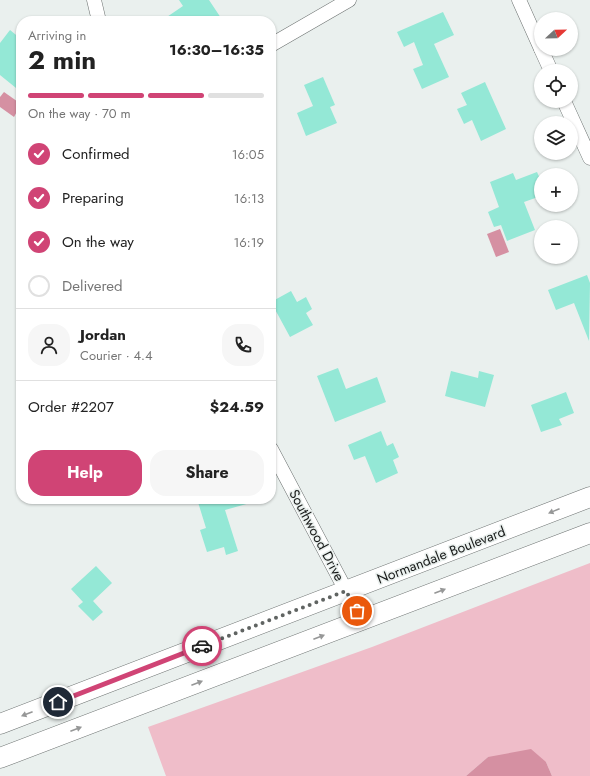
<!DOCTYPE html>
<html lang="en">
<head>
<meta charset="utf-8">
<style>
  :root { --surface:#fff; --page:#f6f6f6; --text:#222; --muted:#767676; --line:#e0e0e0; --accent:#d04475 }
  body { margin:0; font-family:Jost,sans-serif; background:var(--page); color:var(--text); height:100vh; display:flex; flex-direction:column; font-size:15px; white-space:nowrap }
  * { box-sizing:border-box; margin:0 }
  p { font-size:13px; color:var(--muted) }
  .icon { flex:none; width:22px; height:22px; fill:none; stroke:currentColor; stroke-width:2; stroke-linecap:round; stroke-linejoin:round }
  .map { position:relative; flex:1; overflow:hidden }
  .details { position:absolute; left:16px; top:16px; width:260px; height:488px; display:flex; flex-direction:column; background:var(--surface); border-radius:16px; box-shadow:0 1px 3px #0004 }
  .details>* { flex:none }
  .needle { width:26px; rotate:68deg }
  .buttons { position:absolute; left:534px; top:12px; display:grid; gap:8px }
  .buttons a { display:grid; place-items:center; width:44px; height:44px; border-radius:50%; background:var(--surface); box-shadow:0 1px 3px #0004; font-size:20px }
  .pin { position:absolute; display:grid; place-items:center; width:34px; height:34px; color:#fff; margin:-17px; border:2px solid #fff; border-radius:50%; box-shadow:0 1px 4px #0007 }
  .courier { position:absolute; display:grid; place-items:center; width:40px; height:40px; margin:-20px; border:3px solid #d04475; border-radius:50%; background:#fff; color:#222; box-shadow:0 1px 5px #0007 }
  .overview em { font-style:normal; font-weight:700 }
  .overview div { display:flex; flex-direction:column-reverse }
  .overview { display:flex; align-items:center; justify-content:space-between; height:68px; padding:0 12px }
  h1 { font-size:26px; font-weight:700; line-height:30px }
  .bar { display:grid; grid-template-columns:repeat(4,1fr); gap:6px 4px; align-content:center; height:48px; padding:0 12px }
  .bar i { height:5px; border-radius:3px; background:var(--line) }
  .bar .active { background:var(--accent) }
  .bar p { grid-column:span 4 }
  .line { display:flex; align-items:center; gap:10px; padding:0 12px; border-top:1px solid var(--line) }
  .line div { flex:1 }
  .round { display:grid; place-items:center; flex:none; width:42px; height:42px; border-radius:16px; background:var(--page) }
  ol { padding:0 12px; list-style:none }
  li { display:flex; align-items:center; gap:12px; height:44px }
  li p { margin-inline-start:auto }
  li .icon { padding:4px; border-radius:50%; background:var(--accent); color:#fff; stroke-width:4 }
  li:last-child { color:var(--muted) }
  li i { width:22px; height:22px; border:2px solid var(--line); border-radius:50% }
  .primary-button { display:flex; gap:8px; margin-top:auto; padding:8px 12px }
  .primary-button a { flex:1; height:46px; border-radius:16px; background:var(--accent); color:#fff; font-size:16px; font-weight:700; line-height:46px; text-align:center }
  .primary-button a+a { background:var(--page); color:var(--text) }
  .map>svg:first-child { display:block }
  .green { fill:#efbdc9 }
  .water { fill:#d590a2 }
  .building { fill:#94e8d6 }
  .lines { fill:none; stroke-linecap:round; stroke-linejoin:round }
  .minor-casing { stroke:#6c7170; stroke-width:15 }
  .secondary-casing { stroke:#6c7170; stroke-width:21 }
  .minor { stroke:#fff; stroke-width:14 }
  .secondary { stroke:#fff; stroke-width:20 }
  .oneway { fill:#969797 }
  .done { stroke:#606462; stroke-width:4; stroke-dasharray:0 7.2 }
  .route { stroke:#d04475; stroke-width:5 }
  .labels { text-anchor:middle; dominant-baseline:central; stroke-width:3; stroke-linejoin:round; paint-order:stroke }
  .street-label { font-size:14px; fill:#161817; stroke:#eaf0ee }
</style>
</head>
<body>
<div class="map">
<svg width="590" height="776" viewBox="0 0 590 776">
  <rect width="100%" height="100%" fill="#eaf0ee"/>
  <!-- green -->
  <path class="green" d="M 590,563 L 590,776 L 552,776 L 546,762 L 488,757 L 466,776 L 166,776 L 148,727 L 372,647 Z"/>
  <!-- water -->
  <g class="water">
    <path d="M 4,92 L 21,104 L 14,117 L 0,107 L 0,97 Z"/>
    <path d="M 500,229 L 509,252 L 496,257 L 487,234 Z"/>
    <path d="M 531,749 L 546,762 L 552,776 L 466,776 L 488,757 Z"/>
  </g>
  <!-- building -->
  <g class="building">
    <path d="M 179,0 L 209,0 L 223,21 L 161,21 L 183,6 Z"/>
    <path d="M 443,12 L 454,35 L 434,44 L 449,77 L 422,89 L 413,69 L 423,65 L 414,42 L 404,47 L 397,32 Z"/>
    <path d="M 10,30 L 21,39 L 21,92 L 0,75 L 0,43 Z"/>
    <path d="M 323,77 L 335,105 L 330,107 L 337,123 L 306,136 L 297,113 L 313,106 L 304,85 Z"/>
    <path d="M 485,82 L 506,129 L 481,141 L 472,120 L 464,124 L 457,109 L 467,105 L 461,93 Z"/>
    <path d="M 537,172 L 541,181 L 541,196 L 524,202 L 535,230 L 507,241 L 501,225 L 494,227 L 488,212 L 499,207 L 490,182 L 513,173 L 516,180 Z"/>
    <path d="M 587,275 L 590,283 L 589,341 L 574,303 L 556,310 L 548,290 Z"/>
    <path d="M 291,291 L 297,302 L 306,297 L 312,309 L 306,313 L 313,325 L 290,337 L 271,302 Z"/>
    <path d="M 338,368 L 346,389 L 377,377 L 386,402 L 335,422 L 317,376 Z"/>
    <path d="M 451,371 L 478,378 L 479,371 L 494,375 L 485,407 L 445,396 Z"/>
    <path d="M 566,392 L 574,413 L 559,419 L 562,425 L 541,432 L 531,405 Z"/>
    <path d="M 381,431 L 387,446 L 393,443 L 399,457 L 393,460 L 398,473 L 376,483 L 365,456 L 354,460 L 348,445 Z"/>
    <path d="M 197,499 L 249,499 L 250,503 L 225,510 L 238,551 L 226,555 L 224,547 L 207,552 L 200,530 L 206,528 Z"/>
    <path d="M 96,566 L 112,583 L 93,601 L 103,612 L 93,621 L 78,606 L 83,602 L 71,589 Z"/>
  </g>
  <g class="lines">
    <defs>
      <g id="minor">
        <path d="M 94,0 L 99,21"/>
        <path d="M 519,0 L 541,49"/>
        <path d="M 271,45 L 349,0"/>
        <path d="M 541,49 L 551,71"/>
        <path d="M 564,101 L 590,158"/>
        <path d="M 271,449 L 362,621"/>
      </g>
      <g id="secondary">
        <path d="M 0,724 L 590,497"/>
        <path d="M 0,758 L 590,533"/>
      </g>
    </defs>
    <!-- minor casing -->
    <use href="#minor" class="minor-casing"/>
    <!-- secondary casing -->
    <use href="#secondary" class="secondary-casing"/>
    <!-- minor -->
    <use href="#minor" class="minor"/>
    <!-- secondary -->
    <use href="#secondary" class="secondary"/>
  </g>
  <!-- one-way arrows -->
  <defs><path id="oneway-solid" d="M-6-.8H1V-3.2L6.5 0L1 3.2V.8H-6Z"/></defs>
  <g class="oneway">
    <use href="#oneway-solid" transform="translate(554 511) rotate(158)"/>
    <use href="#oneway-solid" transform="translate(440 591) rotate(-21)"/>
    <use href="#oneway-solid" transform="translate(319 637) rotate(-21)"/>
    <use href="#oneway-solid" transform="translate(197 683) rotate(-21)"/>
    <use href="#oneway-solid" transform="translate(27 714) rotate(159)"/>
    <use href="#oneway-solid" transform="translate(76 729) rotate(-21)"/>
  </g>
  <g class="lines">
    <!-- done -->
    <path class="done" d="M 202,646 L 346,591 L 357,611"/>
    <!-- route -->
    <path class="route" d="M 58,702 L 202,646"/>
  </g>
  <g class="labels">
    <!-- street labels -->
    <g class="street-label">
      <text transform="translate(317 535) rotate(62)">Southwood Drive</text>
      <text transform="translate(441 555) rotate(-21)">Normandale Boulevard</text>
    </g>
  </g>
</svg>
<div class="buttons">
<a><svg class="needle" viewBox="-14 -14 28 28"><path d="M0-13l5 13h-10z" fill="#e53935"/><path d="M0 13l5-13h-10z" fill="#767676"/></svg></a>
<a><svg class="icon" aria-label="locate" viewBox="0 0 24 24"><circle cx="12" cy="12" r="6"/><path d="M12 2v4M12 18v4M2 12h4M18 12h4"/></svg></a>
<a><svg class="icon" aria-label="layers" viewBox="0 0 24 24"><path d="M12 4l9 5-9 5-9-5zM3 14l9 5 9-5"/></svg></a>
<a>+</a>
<a>−</a>
</div>
<div class="pin" style="left:357px;top:611px;background:#ea580c"><svg class="icon" aria-label="bag" viewBox="0 0 24 24"><path d="M5 8h14l-1 12H6zM9 8a3 3 0 0 1 6 0"/></svg></div>
<div class="pin" style="left:58px;top:702px;background:#1f2937"><svg class="icon" aria-label="home" viewBox="0 0 24 24"><path d="M3 11l9-7 9 7M6 9v11h12V9"/></svg></div>
<div class="courier" style="left:202px;top:646px"><svg class="icon" aria-label="car" viewBox="0 0 24 24"><path d="M5 17H2v-5l4-1 3-4h7l3 4 3 1v5h-3M9 17h6M6 11h13"/><circle cx="7" cy="17" r="2"/><circle cx="17" cy="17" r="2"/></svg></div>
<section class="details">
<div class="overview"><div><h1>2 min</h1><p>Arriving in</p></div><em>16:30–16:35</em></div>
<div class="bar"><i class="active"></i><i class="active"></i><i class="active"></i><i></i><p>On the way · 70 m</p></div>
<ol>
<li><svg class="icon" aria-label="check" viewBox="0 0 24 24"><path d="M5 12l5 5 9-10"/></svg>Confirmed<p>16:05</p></li>
<li><svg class="icon" aria-label="check" viewBox="0 0 24 24"><path d="M5 12l5 5 9-10"/></svg>Preparing<p>16:13</p></li>
<li><svg class="icon" aria-label="check" viewBox="0 0 24 24"><path d="M5 12l5 5 9-10"/></svg>On the way<p>16:19</p></li>
<li><i></i>Delivered</li>
</ol>
<div class="line" style="height:72px"><a class="round"><svg class="icon" aria-label="person" viewBox="0 0 24 24"><circle cx="12" cy="8" r="4"/><path d="M4 21q1-7 8-7t8 7"/></svg></a><div><b>Jordan</b><p>Courier · 4.4</p></div><a class="round"><svg class="icon" aria-label="phone" viewBox="0 0 24 24"><path d="M5 4h4l2 5-3 2q2 4 5 5l2-3 5 2v4C11 20 4 13 5 4z"/></svg></a></div>
<div class="line" style="height:52px"><div>Order #2207</div><b>$24.59</b></div>
<div class="primary-button"><a>Help</a><a>Share</a></div>
</section>
</div>
</body>
</html>
